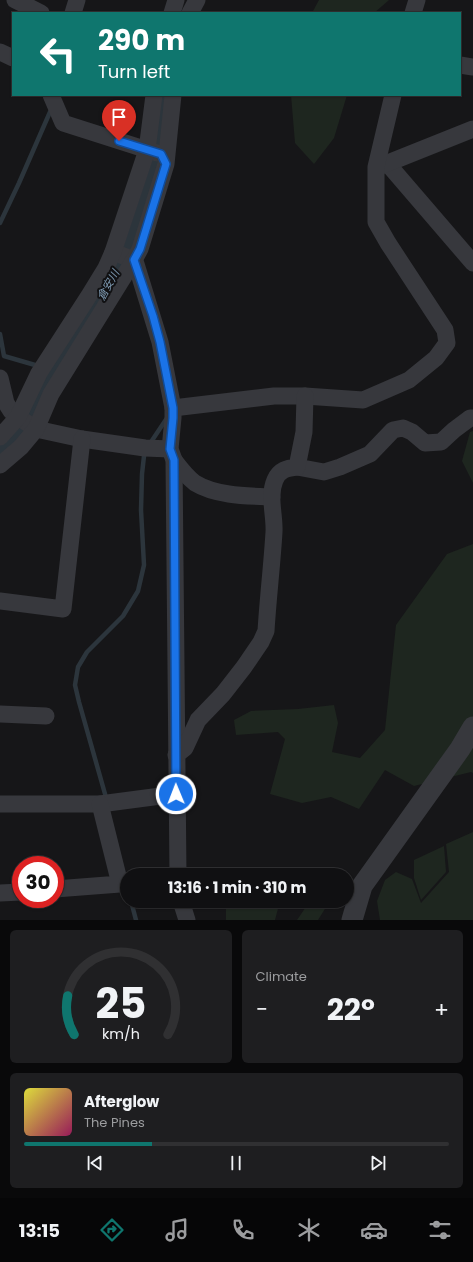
<!DOCTYPE html>
<html lang="en">
<head>
<meta charset="utf-8">
<style>
  :root { --surface:#101012; --page:#1e1e20; --text:#f1f3f6; --muted:#9c9d9f; --line:#303032; --accent:#0f766e }
  body { margin:0; font-family:Poppins,"Noto Sans JP",sans-serif; background:var(--page); color:var(--text); height:100vh; display:flex; flex-direction:column; font-size:15px; white-space:nowrap }
  * { box-sizing:border-box; margin:0 }
  p { font-size:13px; color:var(--muted) }
  .icon { flex:none; width:22px; height:22px; fill:none; stroke:currentColor; stroke-width:2; stroke-linecap:round; stroke-linejoin:round }
  .map { position:relative; height:920px; overflow:hidden }
  .sheet { display:flex; flex-direction:column; gap:10px; padding:10px; background:#09090a; flex:1 }
  .sheet>* { flex:none }
  .banner { position:absolute; left:12px; top:12px; width:449px; height:84px; border-radius:0px; box-shadow:0 1px 3px #0004,0 0 0 1px var(--line); background:#0f766e; color:#fff; overflow:hidden }
  .speed { position:absolute; left:12px; top:856px; display:flex; gap:8px; font-size:20px; font-weight:700; text-align:center }
  .speed>* { display:grid; place-content:center; width:52px; height:52px; border-radius:50%; background:var(--surface); box-shadow:0 1px 3px #0004,0 0 0 1px var(--line); line-height:1 }
  .speed .limit { border:6px solid #d22; background:#fff; color:#111 }
  .pin { position:absolute; display:grid; place-items:center; width:34px; height:34px; color:#fff; margin:-41px -17px; border-radius:50% 50% 50% 0; rotate:-45deg; box-shadow:0 0 4px #0007 }
  .pin .icon { rotate:45deg }
  .me { position:absolute; width:44px; margin:-22px; rotate:359deg; stroke-linejoin:round; filter:drop-shadow(0 0 3px #0008) }
  .turn { display:flex; align-items:center; gap:14px; height:84px; padding:0 20px; font-size:18px }
  .turn .icon { width:52px; height:52px; stroke-width:2.5 }
  .turn b { display:block; font-size:28px; line-height:34px }
  .big { font-size:30px; font-weight:700; line-height:1.1 }
  .sheet .card { flex:1; display:flex; flex-direction:column; justify-content:center; gap:6px; min-width:0; padding:0 14px; border-radius:6px; background:var(--page) }
  .sheet .dial { align-items:center; gap:0 }
  .dial svg { height:104px; overflow:visible; fill:none; stroke:var(--line); stroke-width:7; stroke-linecap:round; text-anchor:middle }
  .dial text { fill:var(--text); stroke:none }
  .song { display:flex; align-items:center; gap:12px }
  .cover { width:48px; height:48px; border-radius:6px; background:linear-gradient(135deg,hsl(60 70% 55%),hsl(330 70% 35%)) }
  .played { height:4px; border-radius:2px; background:linear-gradient(90deg,var(--accent) 30%,var(--line) 30%) }
  .keys { display:flex; justify-content:space-around; direction:ltr }
  .heat { display:flex; justify-content:space-between; align-items:center; font-size:22px; direction:ltr }
  .sheet .tiles { flex:1; display:grid; gap:10px; grid-template-columns:1fr 1fr }
  .card:last-child { grid-column:span 2 }
  .trip { position:absolute; left:120px; top:868px; width:234px; height:40px; border-radius:20px; background:var(--surface); box-shadow:0 1px 3px #0004,0 0 0 1px var(--line); font-weight:700; line-height:40px; text-align:center }
  .tab-bar { display:flex; height:64px; justify-content:space-around; align-items:center; background:#060607; color:var(--muted) }
  .tab-bar .icon { width:28px; height:28px }
  .tab-bar .on { color:var(--accent) }
  .tab-bar b { font-size:18px; color:var(--text) }
  .map>svg:first-child { display:block }
  .green { fill:#1e261f }
  .lines { fill:none; stroke-linecap:round; stroke-linejoin:round }
  .stream { stroke:#2c353c; stroke-width:4.5 }
  .river { stroke:#2c353c; stroke-width:27 }
  .minor { stroke:#37383d; stroke-width:17 }
  .tertiary { stroke:#37383d; stroke-width:21 }
  .route-casing { stroke:#114b97; stroke-width:10 }
  .route { stroke:#1a73e8; stroke-width:7 }
  .labels { text-anchor:middle; dominant-baseline:central; stroke-width:4; stroke-linejoin:round; paint-order:stroke }
  .water-label { font-size:11px; font-style:italic; fill:#7f9bb3; stroke:#111113 }
</style>
</head>
<body>
<div class="map">
<svg width="473" height="920" viewBox="0 0 473 920">
  <rect width="100%" height="100%" fill="#161618"/>
  <g class="green">
    <path d="M319 0H389L374 13H312Z"/>
    <path d="M291 95H347L334 138 314 164 295 143Z"/>
    <path d="M473 431V483L462 461 470 432Z"/>
    <path d="M473 544V773L471 772 414 786 385 770 359 809 331 797 302 803 270 794 285 739 278 732 236 735 234 720 251 711 298 709 334 705 338 723 332 752 360 758 385 730 396 625 447 554Z"/>
    <path d="M473 832V920H380L377 901 385 880 396 872 412 879 421 903 449 872 446 844Z"/>
    <path d="M444 846 446 872 421 900 414 878V860Z"/>
    <path d="M226 901H280L275 920H226Z"/>
    <path d="M310 901H328V904L318 920H297Z"/>
  </g>
  <g class="lines">
    <g class="stream">
      <path d="M0 223 19 183 50 112"/>
      <path d="M0 334 4 356 35 365"/>
      <path d="M149 445 167 418"/>
      <path d="M107 801 79 702 75 685 78 667 87 652 123 616 138 591 144 565 141 510 142 474 144 456 146 452"/>
      <path d="M131 901 136 920"/>
    </g>
    <path class="river" d="M0 454 22 429 75 337 107 290 119 264 158 147 165 95"/>
    <g class="minor">
      <path d="M15 0 41 13"/>
      <path d="M73 13 77 0"/>
      <path d="M172 13 176 0"/>
      <path d="M190 13 197 0"/>
      <path d="M413 13 417 0"/>
      <path d="M0 52 13 58"/>
      <path d="M460 65 473 67"/>
      <path d="M51 95 63 123 157 153"/>
      <path d="M387 163 473 263"/>
      <path d="M378 167 473 129"/>
      <path d="M113 252 134 260 136 264 160 342 173 408V418L170 449 174 460 178 875"/>
      <path d="M0 378 6 403 11 411 18 417 36 429 82 439 145 448 170 449"/>
      <path d="M173 408 274 396H305L363 400 409 380 436 358 447 343 445 330 388 243 376 222V167L393 95"/>
      <path d="M0 437 18 417 39 373 90 294 106 268 113 252 147 150 154 95"/>
      <path d="M174 460C180 468 187 477 195 483 216 496 248 496 272 497"/>
      <path d="M0 465 21 447 36 429 51 394 134 260 140 249 166 164 173 95"/>
      <path d="M297 467 324 472 340 467 370 454 393 430 403 428 412 432 425 443 441 442 454 430 470 418H473"/>
      <path d="M0 601 63 609 82 439"/>
      <path d="M0 714 46 716"/>
      <path d="M176 755 185 748 198 720 223 694 244 667 261 642 266 631C268 598 272 565 274 532 275 516 268 496 275 480 279 470 287 468 297 467L304 432 305 396"/>
      <path d="M0 804H100L176 794"/>
      <path d="M55 889 120 884 100 804"/>
      <path d="M0 893 21 892"/>
      <path d="M181 901 187 920"/>
    </g>
    <path class="tertiary" d="M352 920 362 886 460 749 473 727"/>
  </g>
  <g class="lines">
    <defs>
      <path id="route" d="M119 141 161 154 166 164 140 249 134 260 153 316 160 342 173 408V418L170 449 174 460 176 794"/>
    </defs>
    <use href="#route" class="route-casing"/>
    <use href="#route" class="route"/>
  </g>
  <g class="labels">
    <g class="water-label">
      <text transform="translate(108 285) rotate(-61)">倉安川</text>
    </g>
  </g>
</svg>
<div class="speed"><div class="limit">30</div></div>
<div class="pin" style="left:119px;top:141px;background:#d93025"><svg class="icon" aria-label="arrive" viewBox="0 0 24 24"><path d="M6 21V4h12l-3 4 3 4H6"/></svg></div>
<svg class="me" style="left:176px;top:794px" viewBox="-20 -20 40 40"><circle r="17" fill="#1a73e8" stroke="#fff" stroke-width="3"/><path d="M0-11L8 9 0 5-8 9z" fill="#fff"/></svg>
<div class="trip">13:16 · 1 min · 310 m</div>
<div class="banner">
<div class="turn"><svg class="icon" aria-label="left" viewBox="0 0 24 24"><path d="M17 20v-9H6M10 6l-5 5 5 5"/></svg><div><b>290 m</b>Turn left</div></div>
</div>
</div>
<section class="sheet">
<div class="tiles">
<div class="card dial"><svg viewBox="0 0 100 80">
<path d="M14 69A42 42 0 1 1 86 69"/>
<path d="M14 69A42 42 0 0 1 9 39" stroke="#0f766e"/>
<text x="50" y="56" font-size="32" font-weight="700">25</text>
<text x="50" y="72" font-size="11">km/h</text>
</svg></div>
<div class="card"><p>Climate</p>
<div class="heat"><a>−</a><b class="big">22°</b><a>+</a></div>
</div>
<div class="card">
<div class="song"><i class="cover"></i><div><b>Afterglow</b><p>The Pines</p></div></div>
<div class="played"></div>
<div class="keys"><svg class="icon" aria-label="previous" viewBox="0 0 24 24"><path d="M18 5L8 12l10 7zM5 5v14"/></svg><svg class="icon" aria-label="pause" viewBox="0 0 24 24"><path d="M8 5v14M16 5v14"/></svg><svg class="icon" aria-label="next" viewBox="0 0 24 24"><path d="M6 5l10 7-10 7zM19 5v14"/></svg></div>
</div>
</div>
</section>
<nav class="tab-bar">
<b>13:15</b>
<svg class="icon on" aria-label="directions" viewBox="0 0 24 24"><path d="M12 3l9 9-9 9-9-9zM9 14v-3h6M13 9l2 2-2 2"/></svg>
<svg class="icon" aria-label="music" viewBox="0 0 24 24"><path d="M9 18V5l10-2v13"/><circle cx="6" cy="18" r="3"/><circle cx="16" cy="16" r="3"/></svg>
<svg class="icon" aria-label="phone" viewBox="0 0 24 24"><path d="M5 4h4l2 5-3 2q2 4 5 5l2-3 5 2v4C11 20 4 13 5 4z"/></svg>
<svg class="icon" aria-label="climate" viewBox="0 0 24 24"><path d="M12 3v18M4 7l16 10M4 17L20 7"/></svg>
<svg class="icon" aria-label="car" viewBox="0 0 24 24"><path d="M5 17H2v-5l4-1 3-4h7l3 4 3 1v5h-3M9 17h6M6 11h13"/><circle cx="7" cy="17" r="2"/><circle cx="17" cy="17" r="2"/></svg>
<svg class="icon" aria-label="filters" viewBox="0 0 24 24"><path d="M4 7h16M4 17h16"/><circle cx="9" cy="7" r="2"/><circle cx="15" cy="17" r="2"/></svg>
</nav>
</body>
</html>
